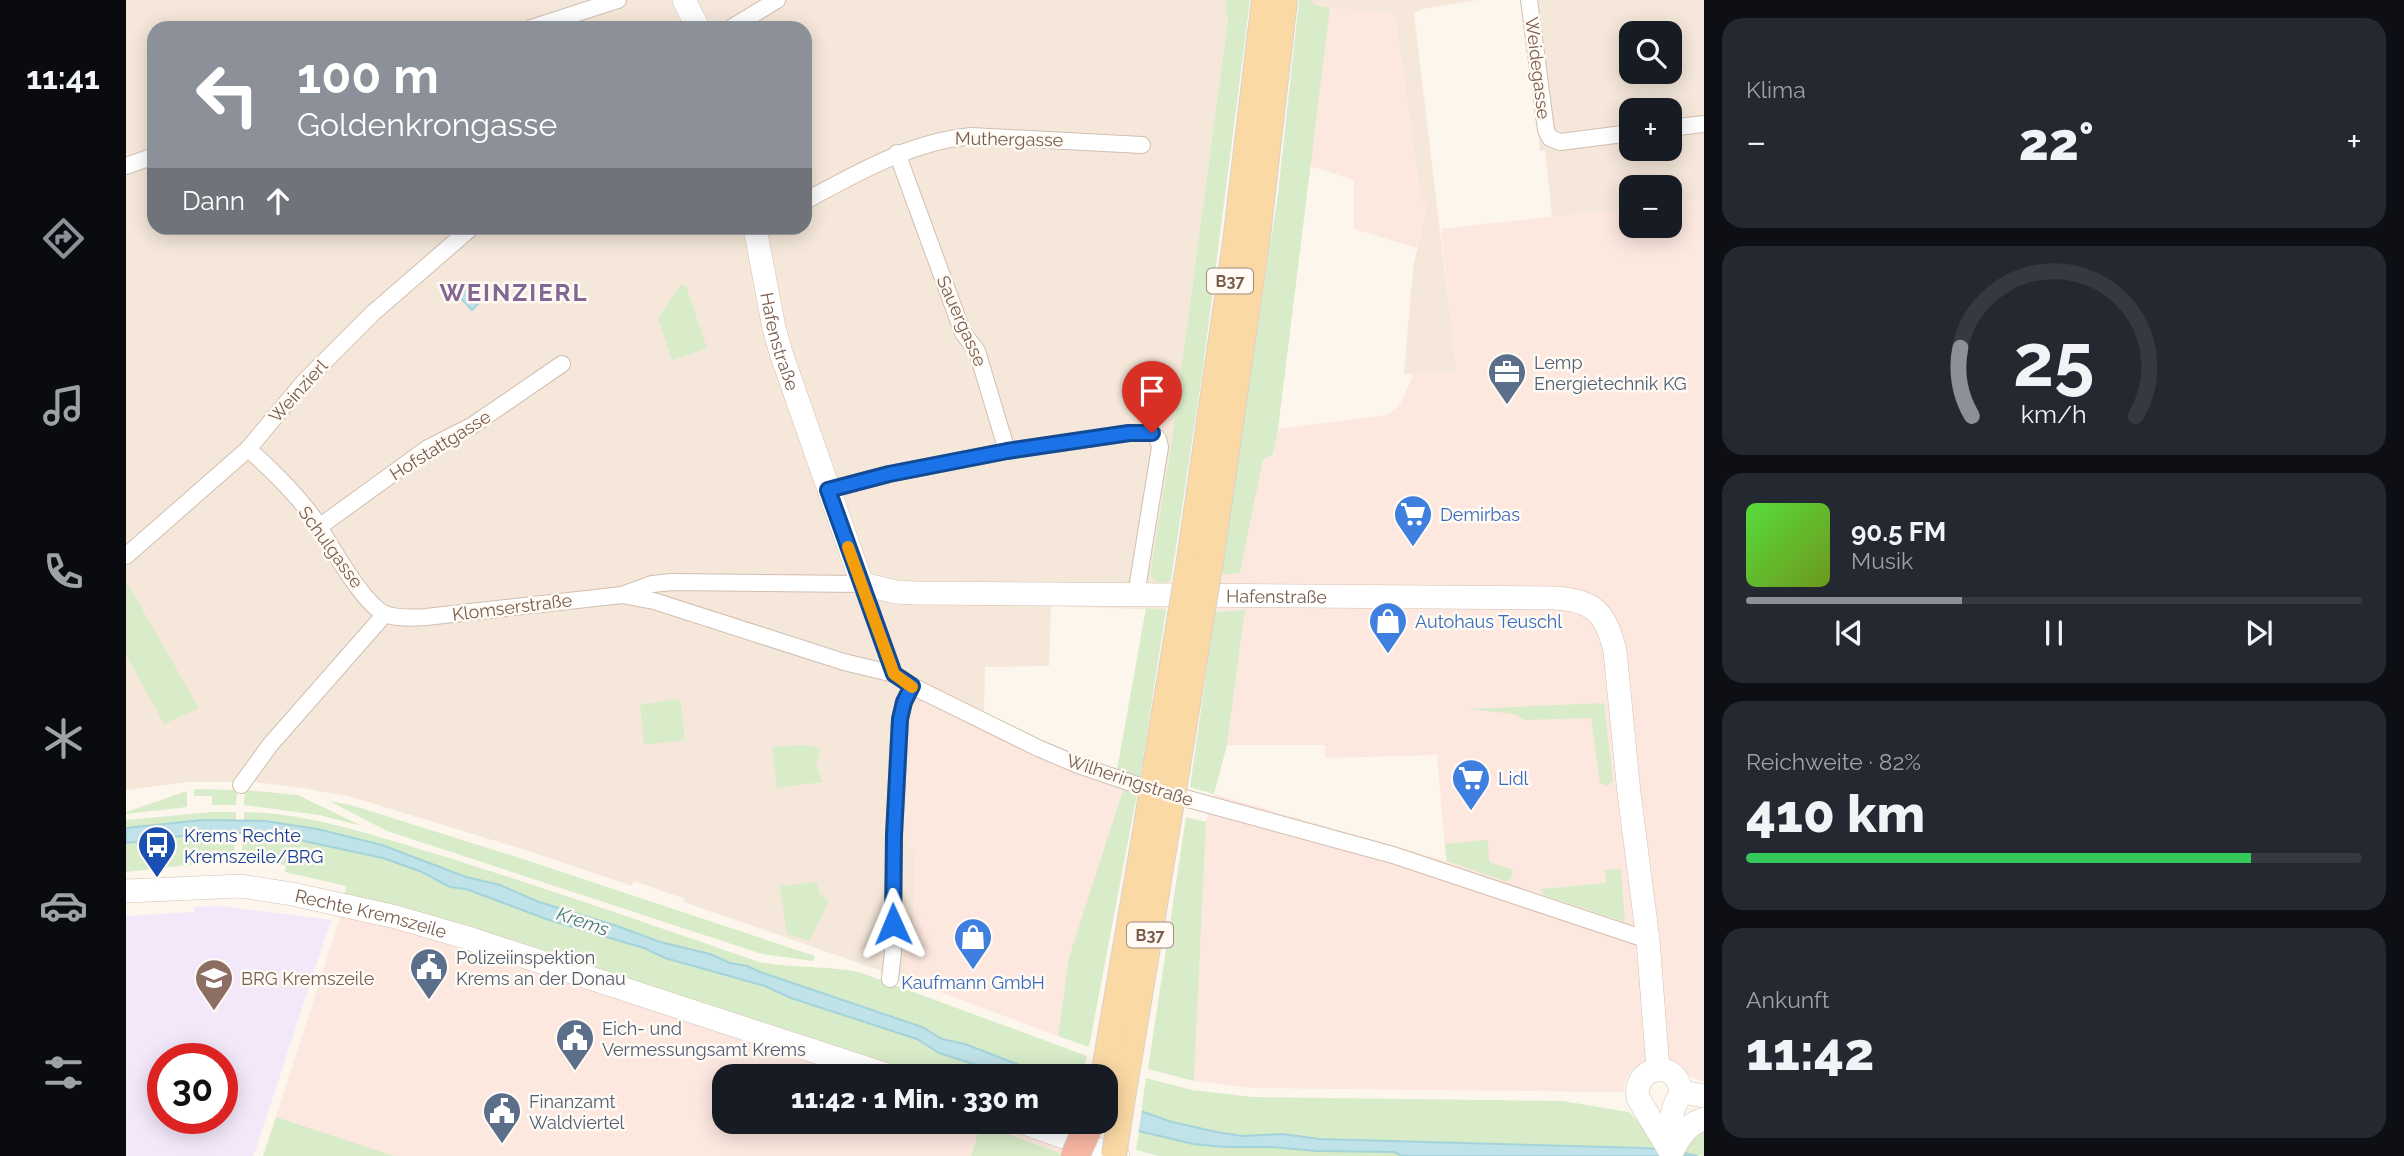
<!DOCTYPE html>
<html lang="de">
<head>
<meta charset="utf-8">
<style>
  :root { --surface:#171b24; --page:#242831; --text:#f1f3f6; --muted:#9ea1a6; --line:#363941; --accent:#8c9099 }
  body { margin:0; font-family:Raleway,sans-serif; background:var(--page); color:var(--text); height:100vh; display:flex; flex-direction:column; font-size:26px; white-space:nowrap }
  * { box-sizing:border-box; margin:0 }
  p { font-size:23px; color:var(--muted) }
  .icon { flex:none; width:38px; height:38px; fill:none; stroke:currentColor; stroke-width:2; stroke-linecap:round; stroke-linejoin:round }
  .map { position:relative; flex:1; overflow:hidden }
  .side { display:flex; flex-direction:column; gap:18px; padding:18px; background:#0d0f14; width:700px }
  .side>* { flex:none }
  .top-card { position:absolute; left:21px; top:21px; width:665px; height:214px; border-radius:21px; box-shadow:0 4px 18px #0003; background:#8c9099; color:#fff; overflow:hidden }
  .tools { position:absolute; left:1493px; top:21px; display:grid; gap:14px }
  .tools a { display:grid; place-items:center; width:63px; height:63px; border-radius:14px; background:var(--surface); box-shadow:0 4px 18px #0003; font-size:35px }
  .speed { position:absolute; left:21px; top:1043px; display:flex; gap:14px; font-size:35px; font-weight:700; text-align:center }
  .speed>* { display:grid; place-content:center; width:91px; height:91px; border-radius:50%; background:var(--surface); box-shadow:0 4px 18px #0003; line-height:1 }
  .speed .limit { border:10px solid #d22; background:#fff; color:#111 }
  .pin { position:absolute; display:grid; place-items:center; width:60px; height:60px; color:#fff; margin:-72px -30px; border-radius:50% 50% 50% 0; rotate:-45deg; box-shadow:0 0 7px #0007 }
  .pin .icon { rotate:45deg }
  .me { position:absolute; width:77px; margin:-38px; rotate:359deg; stroke-linejoin:round; filter:drop-shadow(0 0 5px #0008) }
  .turn { display:flex; align-items:center; gap:24px; height:147px; padding:0 35px; font-size:32px }
  .turn .icon { width:91px; height:91px; stroke-width:2.5 }
  .turn b { display:block; font-size:49px; line-height:60px }
  .then { display:flex; align-items:center; height:66px; padding:0 35px; background:#0003; gap:14px; font-size:26px }
  .big { font-size:52px; font-weight:800; line-height:1.1 }
  .side .card { flex:1; display:flex; flex-direction:column; justify-content:center; gap:10px; min-width:0; padding:0 24px; border-radius:21px; background:var(--page) }
  .side .dial { align-items:center; gap:0 }
  .dial svg { height:182px; overflow:visible; fill:none; stroke:var(--line); stroke-width:7; stroke-linecap:round; text-anchor:middle }
  .dial text { fill:var(--text); stroke:none }
  .song { display:flex; align-items:center; gap:21px }
  .cover { width:84px; height:84px; border-radius:10px; background:linear-gradient(135deg,hsl(110 70% 55%),hsl(80 70% 35%)) }
  .played { height:7px; border-radius:4px; background:linear-gradient(90deg,var(--accent) 35%,var(--line) 35%) }
  .keys { display:flex; justify-content:space-around; direction:ltr }
  .heat { display:flex; justify-content:space-between; align-items:center; font-size:38px; direction:ltr }
  .charge { height:10px; border-radius:5px; background:linear-gradient(90deg,#34c759 82%,var(--line) 0) }
  .trip { position:absolute; left:586px; top:1064px; width:406px; height:70px; border-radius:21px; background:var(--surface); box-shadow:0 4px 18px #0003; font-weight:800; line-height:70px; text-align:center }
  main { display:flex; flex:1; min-height:0 }
  .tabs { display:flex; flex-direction:column; width:126px; justify-content:space-around; align-items:center; background:#090b0e; color:var(--muted) }
  .tabs .icon { width:49px; height:49px }
  .tabs .active { color:var(--accent) }
  .tabs b { font-size:32px; color:var(--text) }
  .map>svg:first-child { display:block }
  .residential { fill:#f5e8da; fill-rule:evenodd }
  .commercial { fill:#fde8e0 }
  .education { fill:#f3e8fa; fill-rule:evenodd }
  .green { fill:#d8ecc9 }
  .water { fill:#bfe3e8; stroke:#a5d3da; stroke-width:2 }
  .pier { fill:#fdf6ec }
  .lines { fill:none; stroke-linecap:round; stroke-linejoin:round }
  .street-casing { stroke:#d1beb0; stroke-width:18 }
  .secondary-casing { stroke:#d6c0b0; stroke-width:24 }
  .primary-casing { stroke:#dad1cd; stroke-width:26 }
  .street { stroke:#fff; stroke-width:16 }
  .secondary { stroke:#fff; stroke-width:23 }
  .primary { stroke:#fbd9a5; stroke-width:24 }
  .primary-bridge-casing { stroke:#dad1cd; stroke-width:26; stroke-linecap:butt }
  .highway-bridge-casing { stroke:#dad1cd; stroke-width:30; stroke-linecap:butt }
  .primary-bridge { stroke:#fbd9a5; stroke-width:24 }
  .highway-bridge { stroke:#f7b7a3; stroke-width:28 }
  .route-casing { stroke:#114b97; stroke-width:18 }
  .route { stroke:#1a73e8; stroke-width:12 }
  .slow { stroke:#f59e0b; stroke-width:12 }
  .labels { text-anchor:middle; dominant-baseline:central; stroke-width:5; stroke-linejoin:round; paint-order:stroke }
  .shield { fill:#fffaf3; stroke:#a28b7f; stroke-width:2 }
  .shield-label { font-size:16px; font-weight:bold; fill:#7a5c4d }
  .street-label { font-size:18px; fill:#7a5c4d; stroke:#fffaf3 }
  .service-label { font-size:18px; fill:#4e5e75; stroke:#fffaf3; text-anchor:start }
  .shop-label { font-size:18px; fill:#366cbe; stroke:#fffaf3; text-anchor:start }
  .transit-label { font-size:18px; fill:#164399; stroke:#fffaf3; text-anchor:start }
  .education-label { font-size:18px; fill:#785e54; stroke:#fffaf3; text-anchor:start }
  .water-label { font-size:19px; font-style:italic; fill:#437c86; stroke:#fffaf3 }
  .district-label { font-size:24px; font-weight:bold; letter-spacing:2px; fill:#846695; stroke:#fffaf3 }
</style>
</head>
<body>
<main>
<nav class="tabs">
<b>11:41</b>
<svg class="icon active" aria-label="directions" viewBox="0 0 24 24"><path d="M12 3l9 9-9 9-9-9zM9 14v-3h6M13 9l2 2-2 2"/></svg>
<svg class="icon" aria-label="music" viewBox="0 0 24 24"><path d="M9 18V5l10-2v13"/><circle cx="6" cy="18" r="3"/><circle cx="16" cy="16" r="3"/></svg>
<svg class="icon" aria-label="phone" viewBox="0 0 24 24"><path d="M5 4h4l2 5-3 2q2 4 5 5l2-3 5 2v4C11 20 4 13 5 4z"/></svg>
<svg class="icon" aria-label="climate" viewBox="0 0 24 24"><path d="M12 3v18M4 7l16 10M4 17L20 7"/></svg>
<svg class="icon" aria-label="car" viewBox="0 0 24 24"><path d="M5 17H2v-5l4-1 3-4h7l3 4 3 1v5h-3M9 17h6M6 11h13"/><circle cx="7" cy="17" r="2"/><circle cx="17" cy="17" r="2"/></svg>
<svg class="icon" aria-label="filters" viewBox="0 0 24 24"><path d="M4 7h16M4 17h16"/><circle cx="9" cy="7" r="2"/><circle cx="15" cy="17" r="2"/></svg>
</nav>
<div class="map">
<svg width="1578" height="1156" viewBox="0 0 1578 1156">
  <rect width="100%" height="100%" fill="#fdf6ec"/>
  <g class="residential">
    <path d="M0 0H1101L1099 6 1102 19 1045 446 1024 575 1040 583 1045 580 1040 610 925 606 923 666 859 667 858 713 953 757 1014 777 1011 794 948 772 798 702 787 707 779 847 789 848 788 937H779V979L558 902 559 899 508 881 506 886 399 850 226 797 177 788 129 782H62L0 790ZM28 28H679V228H28Z"/>
    <path d="M1185 0H1352L1296 9 1288 14 1331 373 1278 374 1287 269 1301 203 1295 201 1269 15 1204 8 1189 5Z"/>
    <path d="M1394 0H1578V199L1544 203V187H1505V208L1426 217 1419 150 1414 151 1396 2ZM1505 33H1544V72H1505ZM1505 110H1544V149H1505Z"/>
  </g>
  <g class="commercial">
    <path d="M1204 8 1269 14 1295 201 1301 203 1291 248 1228 229V180L1184 166Z"/>
    <path d="M1578 199V1082L1566 1077 1545 1060 1529 1058 1516 1062 1505 1071 1499 1082 1498 1092 1127 1088 1068 1081 1080 822 1088 794 1320 861 1311 755 1199 758V745H1101L1119 610 1089 612 1095 575 1114 573 1137 460 1147 454 1152 429 1261 415 1273 406 1288 374 1330 373 1315 229 1505 208V226H1544V203Z"/>
    <path d="M792 702H797L948 772 997 790 943 957 932 1036 779 979V937H788L789 848 779 847V823L787 707Z"/>
    <path d="M218 898 640 1027 792 1076H598V1122H921L943 1130 936 1154 856 1124 845 1156H268L150 1117 213 921Z"/>
  </g>
  <path class="education" d="M94 906 205 920 129 1152 127 1156H0V916L68 912V907ZM37 1059H96V1118H37Z"/>
  <g class="green">
    <path d="M1101 0H1124L1076 375 1048 560 1045 580C1037 586 1030 583 1024 575L1045 446 1102 19 1099 5Z"/>
    <path d="M1173 0H1185L1189 5 1204 8 1152 429 1147 454 1137 460 1114 573 1095 575 1152 194Z"/>
    <path d="M555 284 560 286 581 348 546 360 532 318Z"/>
    <path d="M0 581 73 708 38 724 0 655Z"/>
    <path d="M1020 608 1040 610 1014 777 991 770Z"/>
    <path d="M1119 610 1101 745 1088 794 1064 787 1089 612Z"/>
    <path d="M552 699 555 703 559 740 518 745 514 705Z"/>
    <path d="M1478 703 1487 781 1481 786 1474 783 1465 718 1398 720 1389 714 1341 709Z"/>
    <path d="M681 745 695 749 690 765 697 782 651 788 646 747Z"/>
    <path d="M68 789 111 790 110 805H86V796H68Z"/>
    <path d="M119 790 172 795 236 826 193 815 118 805Z"/>
    <path d="M997 790 1011 794 963 1047 932 1036 943 957Z"/>
    <path d="M61 791V807L0 814V812Z"/>
    <path d="M203 801 225 805 397 859 689 956 687 961 636 954 261 831Z"/>
    <path d="M87 812H110V820H76L0 828V820Z"/>
    <path d="M118 812C186 813 255 838 320 857 425 890 529 926 633 962 666 968 700 966 733 972L961 1056 956 1076H921L839 1044 816 1039 796 1027 634 972 621 966 604 963 584 954 534 942 494 927 413 902 374 885 340 877 256 845 191 829 118 820Z"/>
    <path d="M1060 817 1080 822 1068 1081 1022 1069Z"/>
    <path d="M79 833H109L108 860 0 872V843Z"/>
    <path d="M117 833 159 837 257 858 296 872 332 889H340L423 920 518 948 549 961 639 986 665 998 791 1039 802 1047 885 1076H792L640 1027 218 898 220 886 159 872 160 865 116 860Z"/>
    <path d="M1362 840 1363 862 1387 870 1386 877 1381 882 1321 861 1319 844Z"/>
    <path d="M1495 869 1499 922 1417 895 1416 889 1480 883 1479 870Z"/>
    <path d="M691 882 693 894 703 901 683 941 661 934 654 886Z"/>
    <path d="M1020 1078 1066 1090 1127 1097 1437 1101 1503 1112 1517 1127 1530 1149 1193 1139 1157 1134 1116 1136 1046 1122 1015 1113Z"/>
    <path d="M150 1117 268 1156H137Z"/>
    <path d="M855 1124 936 1154V1156H845Z"/>
    <path d="M1578 1128V1156L1558 1153 1561 1142Z"/>
    <path d="M1013 1131 1066 1144 1099 1147H1145L1191 1151 1269 1152 1276 1156H1032L1010 1150Z"/>
  </g>
  <g class="water">
    <path d="M341 289 353 303 346 310 333 296Z"/>
    <path d="M76 820 139 821 191 829 256 845 340 877 374 885 413 902 494 927 534 942 584 954 604 963 621 966 634 972 796 1027 816 1039 839 1044 921 1076H885L813 1053 791 1039 665 998 639 986 539 958 518 948 423 920 340 889 324 887 296 872 257 858 159 837 117 833H79L0 843V828Z"/>
    <path d="M980 1099 1046 1122 1091 1132 1116 1136 1157 1134 1193 1139 1518 1148 1544 1150 1572 1156H1276L1268 1152 1191 1151 1145 1147H1099L1067 1144 1013 1131Z"/>
  </g>
  <path class="pier" d="M980 1096 1016 1109 1012 1135 980 1121Z"/>
  <g class="lines">
    <defs>
      <g id="street">
        <path d="M1403 0 1420 130 1424 138 1434 142 1505 133"/>
        <path d="M405 28 492 0"/>
        <path d="M605 28 651 0"/>
        <path d="M1544 128 1578 124"/>
        <path d="M771 153 837 333 851 351 881 451"/>
        <path d="M0 166 28 156"/>
        <path d="M679 201C733 172 784 142 845 136L1016 145"/>
        <path d="M122 449C143 467 170 494 186 516 202 540 234 600 257 613 269 619 286 618 300 617L496 595 526 584 546 582 736 584 768 674"/>
        <path d="M702 490 763 474 881 451 1003 433H1026L1032 439 1034 447 1010 595"/>
        <path d="M193 527 302 448 347 425 436 364"/>
        <path d="M0 556 122 449 178 382 247 313 345 228"/>
        <path d="M496 595 528 601 718 662 768 674 786 686 912 748 952 765 1011 785 1267 855 1522 940"/>
        <path d="M115 785 144 745 259 614"/>
        <path d="M764 979 767 952 768 835 774 719 778 702 786 686"/>
      </g>
      <g id="secondary">
        <path d="M558 0 572 28"/>
        <path id="s1" d="M629 228 648 328 655 353 736 584 770 592 789 593 1428 598C1468 600 1480 613 1489 651L1503 793 1522 940 1532 1069"/>
        <path id="s2" d="M0 891 115 886 166 894 270 917 342 938 764 1076"/>
        <path d="M1555 1092 1578 1096"/>
        <path d="M895 1122 992 1156"/>
        <path d="M1545 1153 1512 1098C1507 1067 1547 1059 1554 1087 1556 1096 1551 1099 1548 1107 1544 1117 1545 1144 1545 1156"/>
        <path d="M1545 1153C1554 1138 1560 1124 1578 1119"/>
      </g>
      <g id="primary">
        <path d="M1063 560 1109 242 1138 0"/>
        <path d="M1085 561 1131 244 1159 0"/>
        <path d="M1030 760 1052 628"/>
        <path d="M1052 766 1074 628"/>
        <path d="M977 1076 1021 820"/>
        <path d="M996 1104 1042 826"/>
      </g>
    </defs>
    <use href="#street" class="street-casing"/>
    <use href="#secondary" class="secondary-casing"/>
    <use href="#primary" class="primary-casing"/>
    <use href="#street" class="street"/>
    <use href="#secondary" class="secondary"/>
    <use href="#primary" class="primary"/>
    <defs>
      <g id="primary-bridge">
        <path d="M1052 628 1063 560"/>
        <path d="M1074 628 1085 561"/>
        <path d="M1021 820 1030 760"/>
        <path d="M1042 826 1052 766"/>
        <path d="M988 1156 996 1104"/>
      </g>
      <path id="highway-bridge" d="M949 1156 964 1122"/>
    </defs>
    <use href="#primary-bridge" class="primary-bridge-casing"/>
    <use href="#highway-bridge" class="highway-bridge-casing"/>
    <use href="#primary-bridge" class="primary-bridge"/>
    <use href="#highway-bridge" class="highway-bridge"/>
  </g>
  <g class="lines">
    <defs>
      <path id="route" d="M767 924 768 835 774 719 778 702 786 686 768 674 702 490 763 474 881 451 1003 433H1026"/>
    </defs>
    <use href="#route" class="route-casing"/>
    <use href="#route" class="route"/>
    <path class="slow" d="M722 547 768 674 786 687"/>
  </g>
  <defs>
    <symbol id="office-pin" viewBox="-11 -11 22 30"><path d="M0 17L-7.5 6A9.5 9.5 0 1 1 7.5 6Z" fill="#5c6f8a" stroke="#fffaf3"/><path d="M-6-3h4V-5.5h4V-3h4V5H-6ZM-1-4.5V-3h2v-1.5ZM-6 0V1H6V0Z" fill="#fff"/></symbol>
    <symbol id="supermarket-pin" viewBox="-11 -11 22 30"><path d="M0 17L-7.5 6A9.5 9.5 0 1 1 7.5 6Z" fill="#3f7fe0" stroke="#fffaf3"/><path d="M-6-5.5h2.5l.6 2H6L4.5 2H-2.5L-4.4-4H-6ZM-1.5 3.2a1.3 1.3 0 1 0 .1 0ZM3 3.2a1.3 1.3 0 1 0 .1 0Z" fill="#fff"/></symbol>
    <symbol id="shop-pin" viewBox="-11 -11 22 30"><path d="M0 17L-7.5 6A9.5 9.5 0 1 1 7.5 6Z" fill="#3f7fe0" stroke="#fffaf3"/><path d="M-5-2.5h2.3a2.7 3.5 0 0 1 5.4 0H5L5.5 6h-11ZM-1.5-2.5h3a1.5 2.3 0 0 0-3 0Z" fill="#fff"/></symbol>
    <symbol id="bus-pin" viewBox="-11 -11 22 30"><path d="M0 17L-7.5 6A9.5 9.5 0 1 1 7.5 6Z" fill="#1a4fb4" stroke="#fffaf3"/><path d="M-5-6H5V4H4V6H2V4H-2V6H-4V4H-5ZM-3.5-4V0h7V-4ZM-3.5 1.2v1.5H-2V1.2ZM2 1.2v1.5H3.5V1.2Z" fill="#fff"/></symbol>
    <symbol id="civic-pin" viewBox="-11 -11 22 30"><path d="M0 17L-7.5 6A9.5 9.5 0 1 1 7.5 6Z" fill="#5c6f8a" stroke="#fffaf3"/><path d="M-.6-6.5H3V-4.5H.6V-3L4-1V1h2V6H-6V1h2V-1L-.6-3ZM-1.2 2.5V6h2.4V2.5Z" fill="#fff"/></symbol>
    <symbol id="school-pin" viewBox="-11 -11 22 30"><path d="M0 17L-7.5 6A9.5 9.5 0 1 1 7.5 6Z" fill="#8d6e63" stroke="#fffaf3"/><path d="M0-5L7-2L0 1L-7-2ZM-4 1L0 2.5L4 1V4Q0 6-4 4Z" fill="#fff"/></symbol>
  </defs>
  <g fill-rule="evenodd">
    <use href="#office-pin" x="1359" y="350" width="44" height="60"/>
    <use href="#supermarket-pin" x="1265" y="492" width="44" height="60"/>
    <use href="#shop-pin" x="1240" y="599" width="44" height="60"/>
    <use href="#supermarket-pin" x="1323" y="756" width="44" height="60"/>
    <use href="#bus-pin" x="9" y="823" width="44" height="60"/>
    <use href="#shop-pin" x="825" y="915" width="44" height="60"/>
    <use href="#civic-pin" x="281" y="945" width="44" height="60"/>
    <use href="#school-pin" x="66" y="956" width="44" height="60"/>
    <use href="#civic-pin" x="427" y="1016" width="44" height="60"/>
    <use href="#civic-pin" x="354" y="1089" width="44" height="60"/>
  </g>
  <g class="labels">
    <g class="shield">
      <rect x="1081" y="268.5" width="46" height="25" rx="5"/>
      <rect x="1001" y="922.5" width="46" height="25" rx="5"/>
    </g>
    <g class="shield-label">
      <text x="1104" y="281">B37</text>
      <text x="1024" y="935">B37</text>
    </g>
    <g class="street-label">
      <text transform="translate(1412 68) rotate(83)">Weidegasse</text>
      <text transform="translate(883 139) rotate(1)">Muthergasse</text>
      <text transform="translate(836 321) rotate(66)">Sauergasse</text>
      <text stroke="none"><textPath href="#s1" startOffset="116">Hafenstraße</textPath></text>
      <text transform="translate(172 391) rotate(-48)">Weinzierl</text>
      <text transform="translate(314 445) rotate(-32)">Hofstattgasse</text>
      <text transform="translate(205 547) rotate(54)">Schulgasse</text>
      <text stroke="none"><textPath href="#s1" startOffset="788">Hafenstraße</textPath></text>
      <text transform="translate(386 607) rotate(-7)">Klomserstraße</text>
      <text transform="translate(1004 780) rotate(18)">Wilheringstraße</text>
      <text stroke="none"><textPath href="#s2" startOffset="248">Rechte Kremszeile</textPath></text>
    </g>
    <g class="service-label">
      <text x="1408" y="362">Lemp<tspan x="1408" dy="21">Energietechnik KG</tspan></text>
      <text x="330" y="957">Polizeiinspektion<tspan x="330" dy="21">Krems an der Donau</tspan></text>
      <text x="476" y="1028">Eich- und<tspan x="476" dy="21">Vermessungsamt Krems</tspan></text>
      <text x="403" y="1101">Finanzamt<tspan x="403" dy="21">Waldviertel</tspan></text>
    </g>
    <g class="shop-label">
      <text x="1314" y="514">Demirbas</text>
      <text x="1289" y="621">Autohaus Teuschl</text>
      <text x="1372" y="778">Lidl</text>
      <text x="847" y="982" text-anchor="middle">Kaufmann GmbH</text>
    </g>
    <g class="transit-label">
      <text x="58" y="835">Krems Rechte<tspan x="58" dy="21">Kremszeile/BRG</tspan></text>
    </g>
    <g class="education-label">
      <text x="115" y="978">BRG Kremszeile</text>
    </g>
    <g class="water-label">
      <text transform="translate(457 921) rotate(19)">Krems</text>
    </g>
    <g class="district-label">
      <text x="388" y="292">WEINZIERL</text>
    </g>
  </g>
</svg>
<div class="tools">
<a><svg class="icon" aria-label="search" viewBox="0 0 24 24"><circle cx="10" cy="10" r="6"/><path d="M15 15l6 6"/></svg></a>
<a>+</a>
<a>−</a>
</div>
<div class="speed"><div class="limit">30</div></div>
<div class="pin" style="left:1026px;top:433px;background:#d93025"><svg class="icon" aria-label="arrive" viewBox="0 0 24 24"><path d="M6 21V4h12l-3 4 3 4H6"/></svg></div>
<svg class="me" style="left:767px;top:924px" viewBox="-20 -20 40 40"><path d="M0-17L14 15 0 8-14 15z" fill="#1a73e8" stroke="#fff" stroke-width="4"/></svg>
<div class="trip">11:42 · 1 Min. · 330 m</div>
<div class="top-card">
<div class="turn"><svg class="icon" aria-label="left" viewBox="0 0 24 24"><path d="M17 20v-9H6M10 6l-5 5 5 5"/></svg><div><b>100 m</b>Goldenkrongasse</div></div>
<div class="then">Dann<svg class="icon" aria-label="ahead" viewBox="0 0 24 24"><path d="M12 20V5M6 11l6-6 6 6"/></svg></div>
</div>
</div>
<section class="side">
<div class="card"><p>Klima</p>
<div class="heat"><a>−</a><b class="big">22°</b><a>+</a></div>
</div>
<div class="card dial"><svg viewBox="0 0 100 80">
<path d="M14 69A42 42 0 1 1 86 69"/>
<path d="M14 69A42 42 0 0 1 9 39" stroke="#8c9099"/>
<text x="50" y="56" font-size="32" font-weight="700">25</text>
<text x="50" y="72" font-size="11">km/h</text>
</svg></div>
<div class="card">
<div class="song"><i class="cover"></i><div><b>90.5 FM</b><p>Musik</p></div></div>
<div class="played"></div>
<div class="keys"><svg class="icon" aria-label="previous" viewBox="0 0 24 24"><path d="M18 5L8 12l10 7zM5 5v14"/></svg><svg class="icon" aria-label="pause" viewBox="0 0 24 24"><path d="M8 5v14M16 5v14"/></svg><svg class="icon" aria-label="next" viewBox="0 0 24 24"><path d="M6 5l10 7-10 7zM19 5v14"/></svg></div>
</div>
<div class="card"><p>Reichweite · 82%</p><b class="big">410 km</b><div class="charge"></div></div>
<div class="card"><p>Ankunft</p><b class="big">11:42</b></div>
</section>
</main>
</body>
</html>
